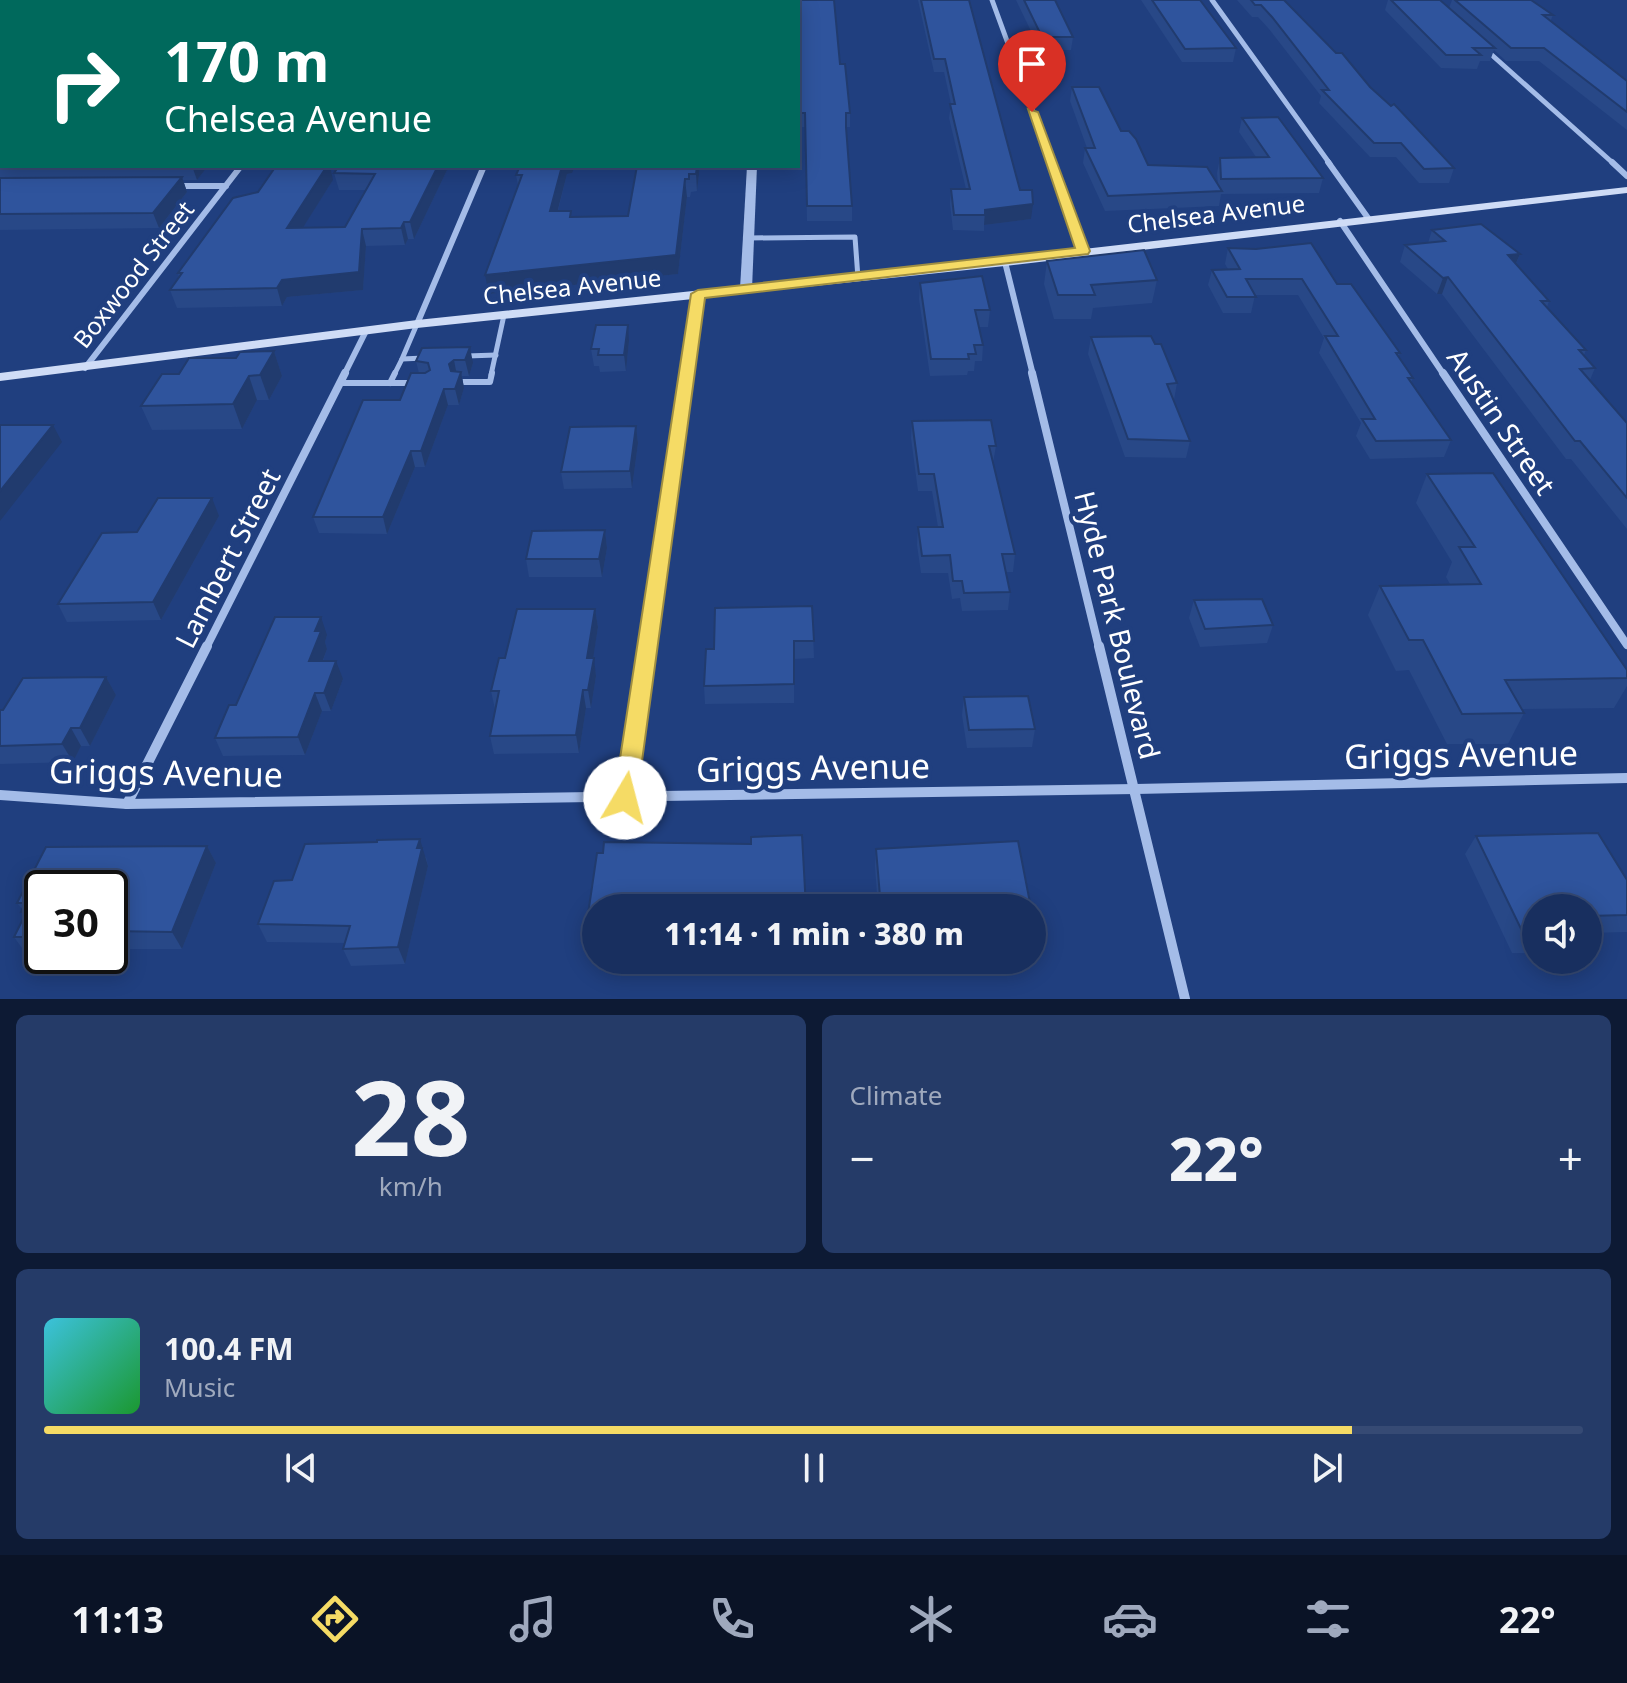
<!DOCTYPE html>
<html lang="en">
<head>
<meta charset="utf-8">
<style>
  :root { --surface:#182f5f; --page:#253b68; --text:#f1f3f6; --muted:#9fa9bd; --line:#364a74; --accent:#f5db65 }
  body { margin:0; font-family:"Noto Sans",sans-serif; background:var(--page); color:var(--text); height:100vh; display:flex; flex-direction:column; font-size:30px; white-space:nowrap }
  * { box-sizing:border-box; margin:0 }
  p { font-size:26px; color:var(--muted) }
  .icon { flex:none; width:44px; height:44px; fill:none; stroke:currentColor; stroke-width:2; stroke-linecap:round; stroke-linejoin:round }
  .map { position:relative; height:999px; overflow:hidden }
  .sheet { display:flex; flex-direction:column; gap:16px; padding:16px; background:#0d1a34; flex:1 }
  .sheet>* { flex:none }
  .hud { position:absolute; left:0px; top:0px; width:800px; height:168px; box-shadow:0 4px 20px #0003,0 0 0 2px var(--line); background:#00695c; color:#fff; overflow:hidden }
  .fabs { position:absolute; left:1522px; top:894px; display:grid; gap:16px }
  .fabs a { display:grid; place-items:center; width:80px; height:80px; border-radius:50%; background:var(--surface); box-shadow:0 4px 20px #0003,0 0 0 2px var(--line); font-size:40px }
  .speed { position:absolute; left:24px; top:870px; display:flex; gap:16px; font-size:40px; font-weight:700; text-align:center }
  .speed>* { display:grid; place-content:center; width:104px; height:104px; border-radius:50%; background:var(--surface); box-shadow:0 4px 20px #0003,0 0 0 2px var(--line); line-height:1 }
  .speed .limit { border:4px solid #111; border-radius:12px; background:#fff; color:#111 }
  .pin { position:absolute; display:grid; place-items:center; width:68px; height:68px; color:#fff; margin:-82px -34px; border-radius:50% 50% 50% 0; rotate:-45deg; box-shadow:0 0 8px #0007 }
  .pin .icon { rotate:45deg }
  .me { position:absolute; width:88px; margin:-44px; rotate:8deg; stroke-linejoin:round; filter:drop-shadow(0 0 6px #0008) }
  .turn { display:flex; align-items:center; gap:28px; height:168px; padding:0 32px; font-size:36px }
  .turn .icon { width:104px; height:104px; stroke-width:2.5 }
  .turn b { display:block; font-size:56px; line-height:68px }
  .big { font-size:60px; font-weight:800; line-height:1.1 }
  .sheet .tile { flex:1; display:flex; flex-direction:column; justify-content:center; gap:12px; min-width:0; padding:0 28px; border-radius:12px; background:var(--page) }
  .sheet .dial { align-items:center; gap:0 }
  .dial b { font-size:104px; line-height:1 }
  .song { display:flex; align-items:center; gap:24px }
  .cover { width:96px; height:96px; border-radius:12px; background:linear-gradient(135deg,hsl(190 70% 55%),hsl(130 70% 35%)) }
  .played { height:8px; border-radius:4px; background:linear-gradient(90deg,var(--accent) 85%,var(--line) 85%) }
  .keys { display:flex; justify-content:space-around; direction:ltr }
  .heat { display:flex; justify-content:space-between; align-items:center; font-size:44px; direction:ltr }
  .sheet .tiles { flex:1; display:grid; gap:16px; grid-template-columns:1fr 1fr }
  .tile:last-child { grid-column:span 2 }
  .trip { position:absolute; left:582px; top:894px; width:464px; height:80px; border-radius:40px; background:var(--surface); box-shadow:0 4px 20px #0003,0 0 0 2px var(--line); font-weight:800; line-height:80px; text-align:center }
  .tab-bar { display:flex; height:128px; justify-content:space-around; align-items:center; background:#0a1326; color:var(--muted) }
  .tab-bar .icon { width:56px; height:56px }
  .tab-bar .on { color:var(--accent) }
  .tab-bar b { font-size:36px; color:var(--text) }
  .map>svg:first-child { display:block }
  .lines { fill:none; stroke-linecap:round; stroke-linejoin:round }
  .service-far1 { stroke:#a4bce8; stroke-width:5 }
  .service { stroke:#a4bce8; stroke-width:6 }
  .minor-far3 { stroke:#a4bce8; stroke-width:5 }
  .minor-far2 { stroke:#a4bce8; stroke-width:6 }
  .minor-far1 { stroke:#a4bce8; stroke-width:8 }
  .minor { stroke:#a4bce8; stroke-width:10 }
  .tertiary { fill:#a4bce8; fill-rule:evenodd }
  .secondary { fill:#cfdcf6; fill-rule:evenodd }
  .wall { fill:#284887 }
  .shaded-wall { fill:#213b6e }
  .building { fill:#2f549d; stroke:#213b6e; stroke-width:2 }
  .route { fill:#f5db65; stroke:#9f8e42; stroke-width:2 }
  .labels { text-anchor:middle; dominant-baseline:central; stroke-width:8; stroke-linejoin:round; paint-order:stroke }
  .far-street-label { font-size:24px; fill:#fff; stroke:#203f7f }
  .street-label { font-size:28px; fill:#fff; stroke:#203f7f }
  .near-street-label { font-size:34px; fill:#fff; stroke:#203f7f }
</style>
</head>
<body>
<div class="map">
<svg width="1627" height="999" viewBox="0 0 1627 999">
  <rect width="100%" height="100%" fill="#203f7f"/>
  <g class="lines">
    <g class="service-far1">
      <path d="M749 238 855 237 858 278"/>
      <path d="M467 356 496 355"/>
      <path d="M402 359 417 324"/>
      <path d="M394 375 402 359 424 358"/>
      <path d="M491 375 504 315"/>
    </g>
    <g class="service">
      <path d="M458 382H490L492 373"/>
      <path d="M340 383H413"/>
      <path d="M390 383 395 373"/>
    </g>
    <g class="minor-far3">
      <path d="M992 0 1052 164"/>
      <path d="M1212 0 1330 164"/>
      <path d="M1484 48 1614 164"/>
    </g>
    <g class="minor-far2">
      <path d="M1051 162 1083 251"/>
      <path d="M1328 162 1368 218"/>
      <path d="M1612 162 1627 176"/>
      <path d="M175 186H226"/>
      <path d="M1340 221 1444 375"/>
      <path d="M1005 262 1033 375"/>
      <path d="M417 324 484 166"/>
      <path d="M85 368 241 166"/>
      <path d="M344 375 366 331"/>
      <path d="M686 375 698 294"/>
    </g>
    <g class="minor-far1">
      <path d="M1032 373 1099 648"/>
      <path d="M1443 373 1627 645"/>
      <path d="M206 648 345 373"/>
      <path d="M647 648 687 373"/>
    </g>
    <g class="minor">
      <path d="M1099 646 1185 999"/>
      <path d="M0 795 127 804 1136 789 1627 778"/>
      <path d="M625 798 647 646"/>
      <path d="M127 804 207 646"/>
    </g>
    <g class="tertiary">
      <rect x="757" y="0" width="8" height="2"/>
      <path d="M747 166H757L752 289 746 292 740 289Z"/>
    </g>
    <path class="secondary" d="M1627 187V193L1005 266 417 328 0 381V373L417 320 1005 258Z"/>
  </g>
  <g class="wall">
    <path d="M0 0H343L341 2 2 166H208L197 180H183L187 192 159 228 0 230Z"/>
    <path d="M798 0 840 64 850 113V127H846L852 206V221H807L805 127H801Z"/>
    <path d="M918 0H969L1020 190 1031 219 984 225V231L953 230 950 204 951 189H966L949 118 951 104 944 72H934Z"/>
    <path d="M1016 0H1055L1073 37 1071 50H1040Z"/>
    <path d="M1141 0H1200L1236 48 1233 62H1182Z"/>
    <path d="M1237 0H1284L1370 87 1454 168 1449 183H1419L1396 157H1370L1319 103 1321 96 1269 29 1258 17H1252Z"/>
    <path d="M1388 0H1440L1449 8 1452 0H1531L1553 15 1550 22 1627 81V130L1539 61H1506L1494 50 1490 61H1480L1477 69 1441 68 1385 10Z"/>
    <path d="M1072 87 1121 131 1148 165 1218 184 1217 173 1220 158 1256 157 1239 132 1242 118 1323 178 1319 193 1221 194 1219 206 1105 211 1083 163 1085 148H1087L1070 101Z"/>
    <path d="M339 166H449L414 239H408L405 245 366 246 363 290 287 297 282 306 177 308 170 290 179 277 178 273 333 180 303 227H345L366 190H339L334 173Z"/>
    <path d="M637 166H700L697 191 691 192 690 197H687L678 274 489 294 518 185 516 175 572 173 567 174 558 211 572 217 628 216Z"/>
    <path d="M1432 230 1520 254 1516 264 1549 301 1547 307 1586 350 1584 355 1595 368 1590 380 1627 423V529L1571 459H1566L1442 294H1437L1400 262 1405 245 1428 243Z"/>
    <path d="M1228 248 1337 284 1400 353 1398 357 1413 378 1411 382 1451 440 1444 457 1370 459 1356 436 1361 423 1319 353 1324 338 1298 295H1255L1251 313H1223L1208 285 1212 270 1228 269 1225 264Z"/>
    <path d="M1047 261 1157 280 1152 303 1093 308 1091 319H1054L1044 284Z"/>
    <path d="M920 283 990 310 988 327H979L983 345 982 361H975L974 371H968L967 375 930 376 919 299Z"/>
    <path d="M1091 337 1155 344 1177 383 1174 400 1190 441 1186 458 1125 457 1088 354Z"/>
    <path d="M629 341 626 371 600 372 599 366H594L591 349Z"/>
    <path d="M422 348 473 363 469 376H462L464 388 459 405H448L425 467H415L387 534 319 533 313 517 419 373 416 361Z"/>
    <path d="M274 351 282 376 269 400H257L242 429 152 430 141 406 179 374 236 358Z"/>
    <path d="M912 421 996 446 993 463 1015 554 1013 572H1006L1010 592 1008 610 962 611 960 598 952 599 948 573H921L917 545 918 527H938L932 491H918L911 438Z"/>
    <path d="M636 426 638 443 632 488 564 489 561 472Z"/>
    <path d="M1427 474 1627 670V686L1614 708 1522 709 1524 713 1508 744H1447L1409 670 1396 671 1368 615 1380 586 1450 584 1446 577 1452 562 1416 503Z"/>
    <path d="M219 516 161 620 67 622 58 604 137 532Z"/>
    <path d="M605 530 607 548 602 577H529L526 559Z"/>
    <path d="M1194 600 1273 625 1267 643 1200 647 1189 618Z"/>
    <path d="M812 606 814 658 794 659V703L705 704 704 686 714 649Z"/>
    <path d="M595 609 598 627 593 658 596 676 591 708H586L579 753 494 754 490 736 495 709 491 691 505 658Z"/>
    <path d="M327 635 325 642 327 649 323 661 343 679 331 711H322L305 755 223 756 215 738 236 705Z"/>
    <path d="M106 677 116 695 90 746H81L73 762 0 764V710Z"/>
    <path d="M964 697 1035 729 1032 747 967 748 962 715Z"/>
    <path d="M802 835 596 908V939H591L587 921 603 853 751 844Z"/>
    <path d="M1476 836 1627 880V932L1588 933V908H1536V953H1512L1465 854Z"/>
    <path d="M207 846 216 863 182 949H110V888H42V954L27 955 14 937 24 917 21 912 22 909 17 903 46 847Z"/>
    <path d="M876 849 1031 908H878L875 866Z"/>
    <path d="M426 857 428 866 405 964 351 966 343 949 345 943 267 942 258 924 292 880Z"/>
  </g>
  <g class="shaded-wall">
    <path d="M330 0H343L341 2H328Z"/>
    <path d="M192 166H208L197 180Z"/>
    <path d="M327 166H330L333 180 292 245 287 228Z"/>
    <path d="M438 166H449L414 239 410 222Z"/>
    <path d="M562 166H575L572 173 567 174 553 229 550 211Z"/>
    <path d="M697 166H700L697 191 696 174Z"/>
    <path d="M182 177 187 192 159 228 153 213Z"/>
    <path d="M685 179 687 197 678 274 489 294 485 275 676 255Z"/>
    <path d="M1033 204 1031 219 984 225 985 210Z"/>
    <path d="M404 222 408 239 405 245 401 228Z"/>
    <path d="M362 229 366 246 363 290 287 297 282 306 277 288 282 280Z"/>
    <path d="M1520 254 1513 270 1508 255Z"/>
    <path d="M1448 277 1442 294H1437L1443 278Z"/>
    <path d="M628 325 629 341 626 371 624 355Z"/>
    <path d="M470 347 473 363 469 376 465 360Z"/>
    <path d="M274 351 282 376 269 400 260 375Z"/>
    <path d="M454 360 457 376 452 380 449 364Z"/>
    <path d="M461 372 464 388 459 405 455 389Z"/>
    <path d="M249 376 257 400 242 429 233 404Z"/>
    <path d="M444 389 448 405 425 467 421 451Z"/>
    <path d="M53 425 62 442 0 521V491Z"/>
    <path d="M636 426 638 443 632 488 630 471Z"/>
    <path d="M411 451 415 467 387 534 383 517Z"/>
    <path d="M212 498 219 516 161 620 153 602Z"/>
    <path d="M605 530 607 548 602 577 599 559Z"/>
    <path d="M595 609 598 627 591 672 594 658 596 676 591 708 588 690 587 658Z"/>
    <path d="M321 617 327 635 325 642 327 649 316 679 309 661 315 631Z"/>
    <path d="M336 661 343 679 331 711 324 693Z"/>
    <path d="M106 677 116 695 90 746 80 728Z"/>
    <path d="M583 690 586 708 579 753 576 735Z"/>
    <path d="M315 693 322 711 305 755 298 737Z"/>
    <path d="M71 728 81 746 73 762 62 744Z"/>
    <path d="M420 839 428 866 405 964 398 947Z"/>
    <path d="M207 846 216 863 182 949 172 932Z"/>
  </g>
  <g class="building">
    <path d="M0 0H330L328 2H2V166H153L0 168Z"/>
    <path d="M383 0H520L519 2H381Z"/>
    <path d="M584 0H614L613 2H583Z"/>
    <rect x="696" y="0" width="23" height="2"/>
    <path d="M799 0H834L840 64H845L850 113H846V127L852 206H807L805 113H801Z"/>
    <path d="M921 0H969L1020 190H1032L1033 204 985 210V215H954L951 189H970L950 104H955L945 59H934Z"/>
    <path d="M1024 0H1055L1073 37H1042Z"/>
    <path d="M1152 0H1200L1236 48 1185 49Z"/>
    <path d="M1251 0H1284L1336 53H1342L1370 87 1391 106 1394 104 1454 168 1424 169 1401 143H1374L1322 90H1329L1272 17 1261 5H1255Z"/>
    <path d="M1391 0H1440L1495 48H1473L1481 55H1446Z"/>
    <path d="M1455 0H1531L1553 15H1543L1627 81V112L1544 48H1511Z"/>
    <path d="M1072 87H1099L1121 131H1129L1136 139 1148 165 1207 167 1222 191 1108 196 1085 148H1095Z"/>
    <path d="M1278 117 1323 178 1221 179 1220 158 1269 157 1242 118Z"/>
    <path d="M276 166H327L287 228 345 227 375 174 334 173 339 166H438L410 222H404L401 228 362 229 359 272 282 280 277 288 170 290 182 273H178L233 198 258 192Z"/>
    <path d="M520 166H562L550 211H571L570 217 628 216 637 166H697L696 174H689V179H685L676 255 485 275 522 175H516Z"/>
    <path d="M182 177 153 213 0 214V178Z"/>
    <path d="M1481 224 1520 254 1508 255 1549 301H1541L1586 350H1579L1595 368 1580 369 1627 423V498L1580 441H1575L1448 277 1443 278 1405 245 1445 241 1432 230Z"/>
    <path d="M1311 243 1337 284H1351L1400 353H1396L1413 378H1408L1451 440 1376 441 1362 419H1375L1325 336H1338L1302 279H1246L1256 297H1227L1212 270 1240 269 1228 248 1256 249Z"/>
    <path d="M1144 250 1157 280 1091 285 1095 295H1058L1047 261Z"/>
    <path d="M982 276 990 310H975L983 345H974L976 354H968L969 359H931L920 283Z"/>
    <path d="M596 325H628L624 355H598L599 349H591Z"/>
    <path d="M1151 336 1155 344H1161L1177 383 1167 384 1190 441 1128 439 1091 337Z"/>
    <path d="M470 347 465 360H454L449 364 451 371 461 372 455 389H444L421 451H411L383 517H313L363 400H400L411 373H425L430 370 428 363 416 361 422 348Z"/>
    <path d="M274 351 260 375 249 376 233 404 141 406 162 374H179L189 358H236L240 352Z"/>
    <path d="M991 420 996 446H989L1015 554H1002L1010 592 964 593 962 581H953L950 555 922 556 918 527H943L934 474H919L912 421Z"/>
    <path d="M0 425H53L0 491Z"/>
    <path d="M636 426 630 471 561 472 570 427Z"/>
    <path d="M1493 473 1627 670V678L1505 680 1524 713 1462 714 1423 640H1409L1380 586 1481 584 1459 547H1475L1427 474Z"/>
    <path d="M158 498H212L153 602 58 604 102 533 137 532Z"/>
    <path d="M605 530 599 559H526L532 531Z"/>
    <path d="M1262 599 1273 625 1205 629 1194 600Z"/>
    <path d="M812 606 814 641H794V684L704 686 706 649H714L715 608Z"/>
    <path d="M517 609H595L587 658H594L588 690H583L576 735 490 736 499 691H491L499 658H505Z"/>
    <path d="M275 617H321L315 631H321L309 661H336L324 693H315L298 737 215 738 229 705H236Z"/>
    <path d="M106 677 80 728H71L62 744 0 746V710H3L23 678Z"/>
    <path d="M1028 696 1035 729 969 730 964 697Z"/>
    <path d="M1598 833 1627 880V915L1588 916V908H1536V935H1524L1476 836Z"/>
    <path d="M802 835 806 908H596V921H587L597 853H603L604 842 751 844V837Z"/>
    <path d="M420 839 417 848H422L398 947 343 949 350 926 258 924 274 881 292 880 305 844 377 842V840Z"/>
    <path d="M1018 841 1031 908H881L876 849Z"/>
    <path d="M207 846 172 932 110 931V888H42V937H14L27 911 21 912 25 903H17L46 847Z"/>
  </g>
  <path class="route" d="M1028 109 1038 112 1090 251 1088 254 705 298 637 798 634 805 625 807 617 805 614 798 691 294 698 290 1075 248Z"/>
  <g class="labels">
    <g class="far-street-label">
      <text transform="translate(1216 213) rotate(-7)">Chelsea Avenue</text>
      <text transform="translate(133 274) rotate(-52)">Boxwood Street</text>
      <text transform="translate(572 286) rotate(-6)">Chelsea Avenue</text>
    </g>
    <g class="street-label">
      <text transform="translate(1502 421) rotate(56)">Austin Street</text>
      <text transform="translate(227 558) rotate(-63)">Lambert Street</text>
      <text transform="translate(1118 625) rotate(76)">Hyde Park Boulevard</text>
    </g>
    <g class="near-street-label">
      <text transform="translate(1461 754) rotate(-1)">Griggs Avenue</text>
      <text transform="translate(813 767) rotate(-1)">Griggs Avenue</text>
      <text transform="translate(166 772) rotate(1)">Griggs Avenue</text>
    </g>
  </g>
</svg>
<div class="fabs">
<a><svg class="icon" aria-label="sound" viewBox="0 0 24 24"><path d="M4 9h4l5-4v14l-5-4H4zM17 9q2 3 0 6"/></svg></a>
</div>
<div class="speed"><div class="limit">30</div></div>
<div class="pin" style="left:1032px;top:112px;background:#d93025"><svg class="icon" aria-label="arrive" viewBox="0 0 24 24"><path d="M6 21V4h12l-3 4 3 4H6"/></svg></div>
<svg class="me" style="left:625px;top:798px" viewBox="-20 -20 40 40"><circle r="19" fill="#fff"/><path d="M0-13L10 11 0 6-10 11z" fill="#f5db65"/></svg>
<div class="trip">11:14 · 1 min · 380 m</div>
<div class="hud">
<div class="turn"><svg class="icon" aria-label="right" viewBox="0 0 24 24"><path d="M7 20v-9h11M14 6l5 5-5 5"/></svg><div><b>170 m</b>Chelsea Avenue</div></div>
</div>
</div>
<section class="sheet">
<div class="tiles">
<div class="tile dial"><b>28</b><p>km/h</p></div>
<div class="tile"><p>Climate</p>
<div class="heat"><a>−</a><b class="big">22°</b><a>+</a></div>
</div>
<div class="tile">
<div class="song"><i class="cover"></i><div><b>100.4 FM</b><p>Music</p></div></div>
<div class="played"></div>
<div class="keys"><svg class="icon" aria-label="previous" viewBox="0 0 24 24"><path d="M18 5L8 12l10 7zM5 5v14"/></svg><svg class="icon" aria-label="pause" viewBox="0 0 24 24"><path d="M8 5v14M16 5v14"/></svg><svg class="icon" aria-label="next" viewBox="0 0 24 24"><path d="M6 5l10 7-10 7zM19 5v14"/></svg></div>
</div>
</div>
</section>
<nav class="tab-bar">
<b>11:13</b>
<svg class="icon on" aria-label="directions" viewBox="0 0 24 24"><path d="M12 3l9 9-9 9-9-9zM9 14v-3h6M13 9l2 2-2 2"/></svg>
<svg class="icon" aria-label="music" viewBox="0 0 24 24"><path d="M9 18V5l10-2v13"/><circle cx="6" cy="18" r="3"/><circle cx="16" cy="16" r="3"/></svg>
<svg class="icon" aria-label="phone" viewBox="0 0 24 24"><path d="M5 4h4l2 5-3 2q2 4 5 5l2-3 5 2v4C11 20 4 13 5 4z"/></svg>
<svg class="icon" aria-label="climate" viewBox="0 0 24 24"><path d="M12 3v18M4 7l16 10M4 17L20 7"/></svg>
<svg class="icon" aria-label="car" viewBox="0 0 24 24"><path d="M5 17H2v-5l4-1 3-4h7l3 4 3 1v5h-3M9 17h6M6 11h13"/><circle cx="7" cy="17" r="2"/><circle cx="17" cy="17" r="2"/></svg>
<svg class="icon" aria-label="filters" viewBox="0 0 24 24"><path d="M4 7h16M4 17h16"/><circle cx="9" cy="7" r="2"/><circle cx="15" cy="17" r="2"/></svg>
<b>22°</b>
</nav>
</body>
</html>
